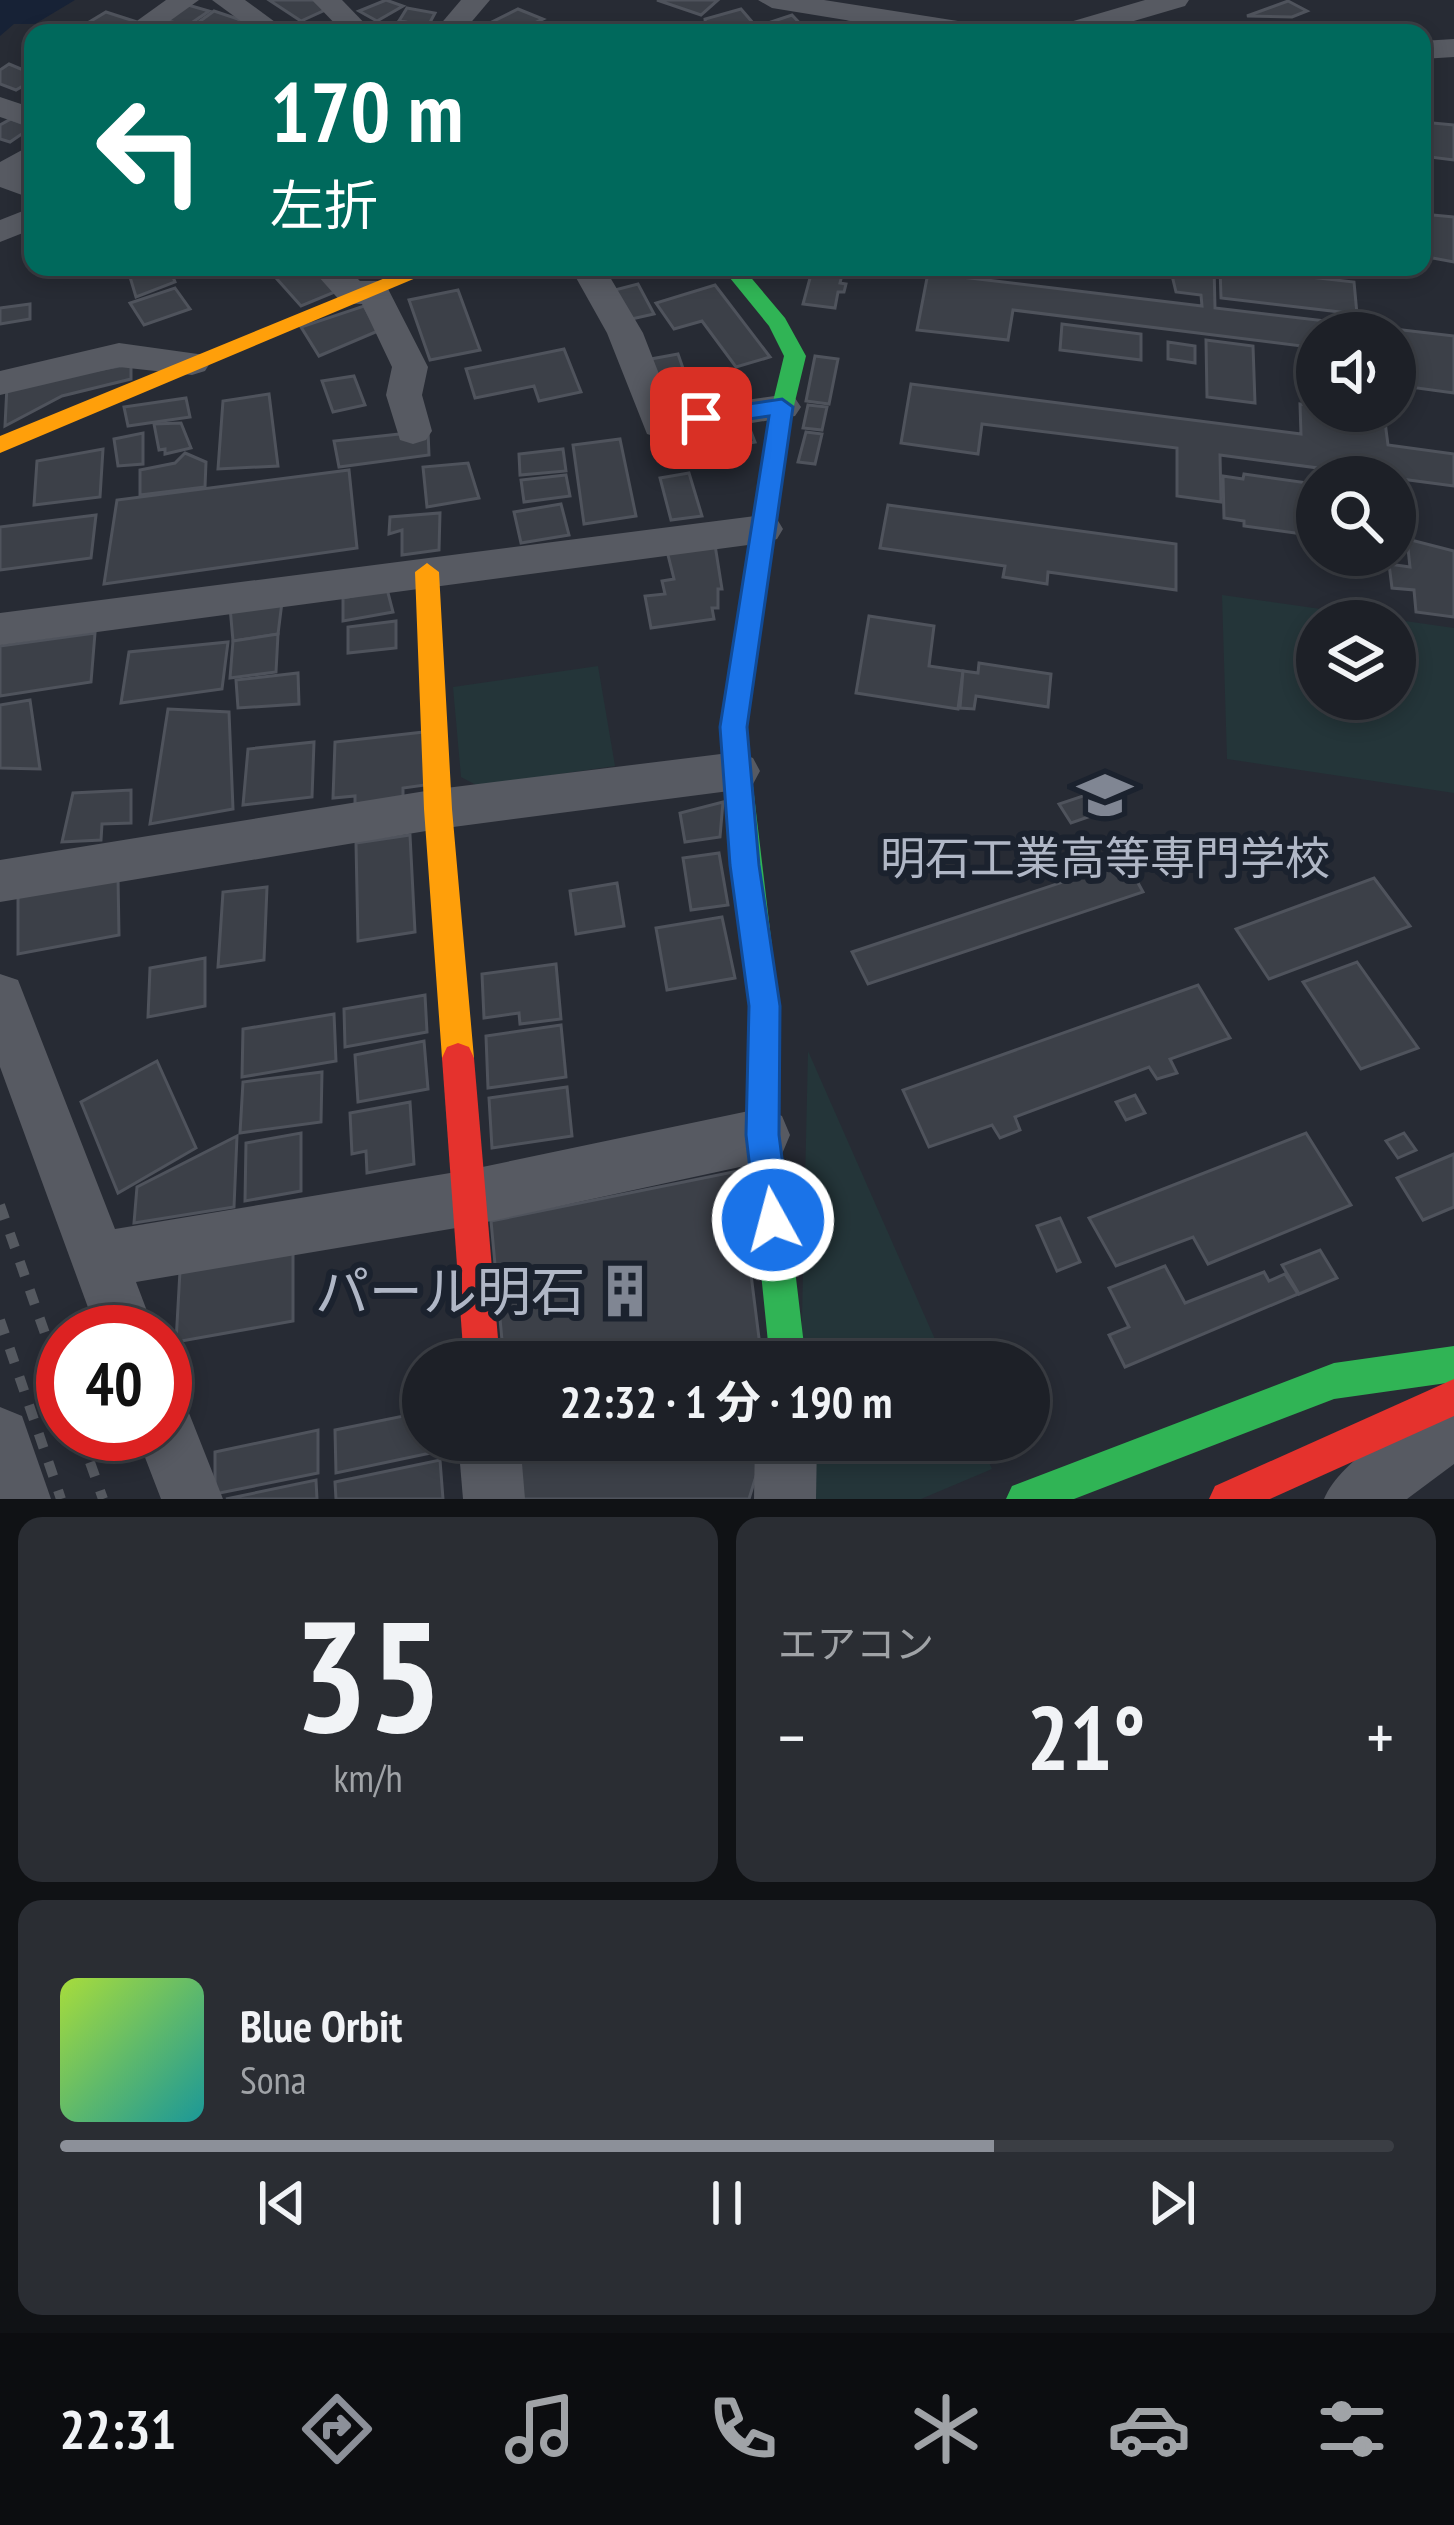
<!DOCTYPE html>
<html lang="ja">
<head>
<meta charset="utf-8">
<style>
  :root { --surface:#1d2027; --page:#2a2d33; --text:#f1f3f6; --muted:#a0a3a7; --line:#3b3e44; --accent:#8c9099 }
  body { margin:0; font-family:"PT Sans Narrow","Noto Sans JP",sans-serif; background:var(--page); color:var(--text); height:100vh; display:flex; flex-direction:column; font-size:45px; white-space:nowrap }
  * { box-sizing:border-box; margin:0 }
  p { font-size:39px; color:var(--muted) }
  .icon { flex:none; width:66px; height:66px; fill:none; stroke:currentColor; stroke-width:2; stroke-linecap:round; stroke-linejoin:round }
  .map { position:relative; height:1499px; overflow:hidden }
  .side { display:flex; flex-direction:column; gap:18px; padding:18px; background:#101215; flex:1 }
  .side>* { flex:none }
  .top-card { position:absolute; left:24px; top:24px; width:1407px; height:252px; border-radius:24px; box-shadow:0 6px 18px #0003,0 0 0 3px var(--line); background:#00695c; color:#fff; overflow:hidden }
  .controls { position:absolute; left:1296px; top:312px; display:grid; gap:24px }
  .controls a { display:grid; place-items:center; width:120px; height:120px; border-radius:50%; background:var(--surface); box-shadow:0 6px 18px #0003,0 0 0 3px var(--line); font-size:60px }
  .speed { position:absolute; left:36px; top:1305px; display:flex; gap:24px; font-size:60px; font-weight:700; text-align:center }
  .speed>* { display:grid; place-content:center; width:156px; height:156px; border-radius:50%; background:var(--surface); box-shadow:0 6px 18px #0003,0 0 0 3px var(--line); line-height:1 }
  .speed .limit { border:18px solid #d22; background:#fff; color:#111 }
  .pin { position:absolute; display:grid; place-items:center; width:102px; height:102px; color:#fff; margin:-51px; border-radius:24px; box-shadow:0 6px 18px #0006 }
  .me { position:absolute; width:132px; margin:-66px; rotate:353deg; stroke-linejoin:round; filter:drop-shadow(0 0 9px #0008) }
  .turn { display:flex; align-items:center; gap:42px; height:252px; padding:0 48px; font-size:54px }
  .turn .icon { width:156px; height:156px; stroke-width:2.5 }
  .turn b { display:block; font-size:84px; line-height:102px }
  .big { font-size:90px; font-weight:700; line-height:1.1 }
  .side .widget { flex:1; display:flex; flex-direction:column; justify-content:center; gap:18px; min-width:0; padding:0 42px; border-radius:24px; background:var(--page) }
  .side .dial { align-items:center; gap:0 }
  .dial b { font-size:156px; line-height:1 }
  .song { display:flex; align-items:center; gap:36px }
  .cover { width:144px; height:144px; border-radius:18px; background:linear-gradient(135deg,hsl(80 70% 55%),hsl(180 70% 35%)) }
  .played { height:12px; border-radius:6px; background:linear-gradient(90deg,var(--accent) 70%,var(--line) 70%) }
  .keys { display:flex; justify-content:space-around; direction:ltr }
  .heat { display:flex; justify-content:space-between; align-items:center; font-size:66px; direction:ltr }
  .side .tiles { flex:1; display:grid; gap:18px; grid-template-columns:1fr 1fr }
  .widget:last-child { grid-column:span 2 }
  .trip { position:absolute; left:402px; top:1341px; width:648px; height:120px; border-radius:60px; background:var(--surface); box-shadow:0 6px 18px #0003,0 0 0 3px var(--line); font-weight:700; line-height:120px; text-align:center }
  .tabs { display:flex; height:192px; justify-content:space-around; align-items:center; background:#0c0d10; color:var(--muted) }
  .tabs .icon { width:84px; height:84px }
  .tabs .selected { color:var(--accent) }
  .tabs b { font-size:54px; color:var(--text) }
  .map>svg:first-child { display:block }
  .green { fill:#243539; fill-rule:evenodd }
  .water { fill:#172236 }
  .building { fill:#3c4048; stroke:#4f535c; stroke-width:3 }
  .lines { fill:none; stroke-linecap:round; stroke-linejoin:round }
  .street { fill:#575a62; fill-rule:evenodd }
  .fast { fill:#30b455; fill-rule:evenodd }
  .slow { fill:#ff9f0a; fill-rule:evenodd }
  .jam { fill:#e5322d; fill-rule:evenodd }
  .rail { stroke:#555960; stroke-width:10; stroke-dasharray:15 15; stroke-linecap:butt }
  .route { fill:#1a73e8; stroke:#114b97; stroke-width:3 }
  .labels { text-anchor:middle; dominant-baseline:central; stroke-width:12; stroke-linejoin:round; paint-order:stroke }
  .poi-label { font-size:45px; fill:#b0b7c6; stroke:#1b222e }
  .near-poi-label { font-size:54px; fill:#b0b7c6; stroke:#1b222e; text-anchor:end }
</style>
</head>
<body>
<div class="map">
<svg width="1454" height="1499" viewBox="0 0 1454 1499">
  <rect width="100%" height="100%" fill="#272b34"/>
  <g class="green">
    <path d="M1222 595 1454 628V793L1227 759ZM1317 621H1395V699H1317Z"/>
    <path d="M598 666 615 766 478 786 461 777 453 687Z"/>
    <path d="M808 1051 945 1362H801Z"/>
    <path d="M799 1440H979L992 1469 921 1499H798Z"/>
  </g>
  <path class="water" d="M0 0H75L35 24H14L0 36Z"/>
  <g class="building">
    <path d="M269 0H314L325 10 301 21Z"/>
    <path d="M386 0 403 6 377 21 359 11Z"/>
    <path d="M657 0H718L701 15Z"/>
    <path d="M1288 1 1307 11 1292 17 1247 16Z"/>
    <path d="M188 5 209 11 187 26 165 20Z"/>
    <path d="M407 8 435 13 428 26 399 21Z"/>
    <path d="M518 9 543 19 516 31 494 21Z"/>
    <path d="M741 9 753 23 706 30 705 19Z"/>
    <path d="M214 11 241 20 223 33 192 27Z"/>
    <path d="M106 12 134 21 115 33 81 27Z"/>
    <path d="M792 15 809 33H773L765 24Z"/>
    <path d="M860 19 876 33H840L834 26Z"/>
    <path d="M399 21 428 26 425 33H388Z"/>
    <path d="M9 64 33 74V80L16 90 0 84V70Z"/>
    <path d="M11 119 32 127 10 142 0 139V125Z"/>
    <path d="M1422 122 1454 125V160L1422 156Z"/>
    <path d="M1422 214 1454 217V262L1422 256Z"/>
    <path d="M127 267H169L175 282 136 297Z"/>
    <path d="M310 267H319L342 289 301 306 276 278Z"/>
    <path d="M813 267H844L840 283 846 284 844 292H838L835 308 803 304Z"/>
    <path d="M1170 267H1214L1215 308 1454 336V393L1395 385V333H1317V376L1312 375 1310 347 1013 310 1008 340 917 330 928 273 1202 306 1201 295 1176 292Z"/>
    <path d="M1220 267 1354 282 1357 314 1221 298Z"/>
    <path d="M638 284 654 314 627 320 611 291Z"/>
    <path d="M715 285 770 357 736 367 702 321 674 329 656 303Z"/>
    <path d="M175 288 190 309 144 325 130 303Z"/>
    <path d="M458 290 480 350 430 360 409 300Z"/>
    <path d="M30 304V319L0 324V308Z"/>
    <path d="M364 306 378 331 319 356 301 327Z"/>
    <path d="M1062 324 1141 334V360L1060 350Z"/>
    <path d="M1206 340 1253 346 1255 403 1207 397Z"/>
    <path d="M1168 342 1195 346V363L1168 359Z"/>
    <path d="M564 349 581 392 539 401 534 386 475 398 466 369Z"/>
    <path d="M678 354 685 374 658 378 651 359Z"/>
    <path d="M815 356 838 359 829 404 806 401Z"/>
    <path d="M131 364V379L62 396 5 426 7 386Z"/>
    <path d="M354 376 365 405 333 412 322 381Z"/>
    <path d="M703 382 711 404 669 407 663 388Z"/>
    <path d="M911 384 1301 434 1300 404 1317 406V411L1384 414 1388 445 1454 454V486L1220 455 1221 502 1177 496V448L982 424 978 454 901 443Z"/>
    <path d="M269 394 278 466 218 469 223 401Z"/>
    <path d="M186 398 190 417 128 426 124 407Z"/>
    <path d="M808 405 827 407 822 430 803 428Z"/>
    <path d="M181 423 191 448 165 454V449L159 450 154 424Z"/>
    <path d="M748 424 755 442 703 451 697 432Z"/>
    <path d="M428 431 429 455 339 467 334 441Z"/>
    <path d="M806 432 822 434 815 464 798 462Z"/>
    <path d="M143 433V464L118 466 114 439Z"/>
    <path d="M620 439 636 516 584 524 573 445Z"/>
    <path d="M103 449 100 497 34 505 37 461Z"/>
    <path d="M563 449 566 471 520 475 519 454Z"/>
    <path d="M185 453 206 462 205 487 140 495V470L175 463Z"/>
    <path d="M468 463 479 498 427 507 423 467Z"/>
    <path d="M349 470 357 548 104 584 117 500Z"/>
    <path d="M689 473 702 516 671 520 660 478Z"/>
    <path d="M1244 474 1315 484 1317 536 1244 526V521L1224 518 1223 476 1243 479Z"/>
    <path d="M566 475 570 496 524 502 521 480Z"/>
    <path d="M561 504 569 535 521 543 514 512Z"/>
    <path d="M888 505 1176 544V590L1048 572 1047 584 1003 577 1005 566 880 548Z"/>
    <path d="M440 513 439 550 402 555V530L389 534 390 517Z"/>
    <path d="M96 515 91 558 0 570V527Z"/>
    <path d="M1407 539 1454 551V617L1416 612 1414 590 1392 588 1389 564 1410 567Z"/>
    <path d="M715 545 722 589H718V608H712L714 619 651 628 645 596 665 594 662 581 674 579 667 551Z"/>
    <path d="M387 589 393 612 343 621V598Z"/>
    <path d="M282 602 278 634 233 641 230 607Z"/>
    <path d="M869 616 934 626 929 666 963 671 958 709 856 693Z"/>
    <path d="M396 621V648L348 653V627Z"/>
    <path d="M95 633 91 682 0 696V646Z"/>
    <path d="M278 634 276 672 230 678 233 641Z"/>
    <path d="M228 642 222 689 121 703 129 652Z"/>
    <path d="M979 663 1051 674 1048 707 976 696 974 709 960 708 963 671 978 673Z"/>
    <path d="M298 673 299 704 238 708 236 680Z"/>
    <path d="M30 700 40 769 0 768V705Z"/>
    <path d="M168 709 229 712 233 809 150 824Z"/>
    <path d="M424 732 425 785 403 788V799L355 804V796L333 798 335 742Z"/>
    <path d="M314 742 312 797 243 805 248 749Z"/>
    <path d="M131 790V823L102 824 101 840 62 842 73 793Z"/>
    <path d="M1086 795 1097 814 1071 823 1059 804Z"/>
    <path d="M723 802 720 837 685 842 680 813Z"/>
    <path d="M410 835 415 932 358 941 356 843Z"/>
    <path d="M719 853 728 905 691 910 683 858Z"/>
    <path d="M1126 861 1143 892 868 984 852 952Z"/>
    <path d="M118 877 119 935 18 954V890Z"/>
    <path d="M1374 878 1410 926 1269 979 1236 929Z"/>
    <path d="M617 883 624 926 576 934 570 891Z"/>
    <path d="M267 887 264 960 218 967 223 892Z"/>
    <path d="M722 917 735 978 667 990 656 928Z"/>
    <path d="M205 958V1006L148 1017 150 968Z"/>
    <path d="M1357 962 1418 1048 1361 1069 1303 982Z"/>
    <path d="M556 964 561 1019 520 1024 519 1013 484 1018 482 974Z"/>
    <path d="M1198 985 1230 1038 1170 1059 1177 1073 1157 1079 1149 1067 1015 1117 1020 1130 1000 1138 992 1125 929 1147 903 1090Z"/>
    <path d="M425 995 427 1032 345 1047 344 1009Z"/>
    <path d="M334 1014 336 1061 242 1077 243 1029Z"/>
    <path d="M561 1025 566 1077 488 1088 486 1036Z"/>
    <path d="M424 1041 428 1089 358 1102 355 1055Z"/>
    <path d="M157 1061 196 1148 118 1193 81 1102Z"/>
    <path d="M322 1072 321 1122 240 1133 243 1082Z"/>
    <path d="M567 1087 572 1136 492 1148 489 1098Z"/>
    <path d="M1135 1095 1145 1113 1126 1120 1116 1102Z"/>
    <path d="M410 1102 414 1164 367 1173 366 1151 352 1154 350 1113Z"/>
    <path d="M301 1133V1191L245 1201 246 1143Z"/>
    <path d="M1306 1133 1351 1205 1208 1264 1193 1237 1116 1266 1089 1218Z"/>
    <path d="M1404 1133 1416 1150 1398 1158 1386 1141Z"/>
    <path d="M237 1136 234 1207 134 1223 137 1187Z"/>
    <path d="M1454 1154V1207L1423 1220 1397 1178Z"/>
    <path d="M738 1171 762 1362H504L491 1221Z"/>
    <path d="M1060 1218 1080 1262 1057 1271 1037 1226Z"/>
    <path d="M1320 1250 1337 1278 1299 1294 1282 1265Z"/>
    <path d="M293 1252V1321L176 1342 180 1271Z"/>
    <path d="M1165 1266 1185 1303 1264 1272 1269 1281 1285 1274 1298 1294 1125 1367 1109 1335 1129 1327 1109 1288Z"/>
    <path d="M423 1412V1440H439L440 1451 336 1473 335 1430Z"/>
    <path d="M318 1430V1473L215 1494V1452Z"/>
    <path d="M511 1440H767L749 1499H516Z"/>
    <path d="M440 1460 443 1499H336L335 1482Z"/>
    <path d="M316 1480 317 1499H226Z"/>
  </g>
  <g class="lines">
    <g class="street">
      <path d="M166 0H199L153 33H120Z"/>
      <path d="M212 0H245L290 33H257Z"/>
      <path d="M312 0H342L374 33H344Z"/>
      <path d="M461 0H490L462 33H433Z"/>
      <path d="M758 0H824L977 24 991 33H925L772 8Z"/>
      <path d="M1145 0H1189L1185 6 1093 33H1049L1053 27Z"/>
      <path d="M1454 39V57L1422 59V41Z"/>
      <path d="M0 97 33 108V128L0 117Z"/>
      <path d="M33 144V167L23 174 33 178V199L0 187V162Z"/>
      <path d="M33 207V229L0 242V220Z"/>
      <path d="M310 267H346L360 281H384L428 367 422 395 432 431 426 440 413 444 400 440 386 395 392 367 362 304 342 303Z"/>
      <path d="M570 267H604L643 333 673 410 782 395 795 398 801 407 795 416 660 438 647 434 607 333Z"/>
      <path d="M119 343 205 355 210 363 205 371 192 375 119 367 0 395V371Z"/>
      <path d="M763 515 777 519 783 529 777 539 763 543 0 645V613Z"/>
      <path d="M737 752 753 758 760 771 753 784 737 790 438 829 0 902V860L438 789Z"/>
      <path d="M0 974 18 980 115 1229 468 1170 763 1108 782 1116 790 1135 782 1154 763 1162 468 1226 136 1282 155 1332H97L0 1067Z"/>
      <path d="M1454 1397V1464L1407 1499H1324C1339 1461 1415 1413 1454 1397Z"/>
      <path d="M165 1400 187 1408 223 1499H161L136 1434H165Z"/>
      <path d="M0 1407 22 1416 51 1499H0Z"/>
      <path d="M458 1440H520L525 1499H463Z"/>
      <path d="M755 1440H817L816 1499H754Z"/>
    </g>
    <g class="fast">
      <path d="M721 267H742L785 318 806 356 791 418 746 727 779 1006V1135L806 1362H770L747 1135 749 1006 720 727 769 418 784 356 769 326Z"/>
      <path d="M1454 1346V1382L1334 1399 1074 1499H1006L1012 1486 1334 1363Z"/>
    </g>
    <g class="slow">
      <path d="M412 267H442L0 453V436Z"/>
      <path d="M427 563 439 572 452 809 474 1058 469 1069 458 1073 447 1069 442 1058 424 809 415 572Z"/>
    </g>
    <g class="jam">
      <path d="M458 1043 469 1047 474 1058 500 1362H464L442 1058 447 1047Z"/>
      <path d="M1454 1379V1416L1270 1499H1209L1215 1486Z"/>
    </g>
    <g class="rail">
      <path d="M0 1205 63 1385"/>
      <path d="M0 1320 61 1499"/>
      <path d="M80 1434 103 1499"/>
    </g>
  </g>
  <path class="route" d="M782 399 793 407 747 727 759 865 780 1006 779 1135 790 1220 785 1232 773 1237 761 1232 756 1220 746 1135 749 1006 730 865 720 727 769 416 701 426 689 418 701 411Z"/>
  <defs>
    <symbol id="school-bare" viewBox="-9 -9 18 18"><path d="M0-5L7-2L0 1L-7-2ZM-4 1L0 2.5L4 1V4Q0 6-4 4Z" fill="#808693" stroke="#1b222e" stroke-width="2.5" paint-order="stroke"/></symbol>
    <symbol id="building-bare" viewBox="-9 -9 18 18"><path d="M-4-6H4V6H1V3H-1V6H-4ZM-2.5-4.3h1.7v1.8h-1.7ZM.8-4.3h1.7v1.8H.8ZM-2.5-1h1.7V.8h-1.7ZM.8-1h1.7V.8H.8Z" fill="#808693" stroke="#1b222e" stroke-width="2.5" paint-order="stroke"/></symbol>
  </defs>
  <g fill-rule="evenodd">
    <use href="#school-bare" x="1067" y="757" width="76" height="76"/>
    <use href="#building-bare" x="587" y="1253" width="76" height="76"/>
  </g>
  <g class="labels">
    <g class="poi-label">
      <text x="1105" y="857">明石工業高等専門学校</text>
    </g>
    <g class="near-poi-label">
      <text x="585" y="1291">パール明石</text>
    </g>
  </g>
</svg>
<div class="controls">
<a><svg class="icon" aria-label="sound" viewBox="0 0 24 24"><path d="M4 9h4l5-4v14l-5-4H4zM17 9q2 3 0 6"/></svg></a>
<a><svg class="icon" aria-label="search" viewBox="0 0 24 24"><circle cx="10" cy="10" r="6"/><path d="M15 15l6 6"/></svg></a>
<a><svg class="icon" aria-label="layers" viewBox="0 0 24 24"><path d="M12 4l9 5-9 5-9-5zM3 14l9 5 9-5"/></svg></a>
</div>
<div class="speed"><div class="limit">40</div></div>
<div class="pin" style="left:701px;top:418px;background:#d93025"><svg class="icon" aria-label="arrive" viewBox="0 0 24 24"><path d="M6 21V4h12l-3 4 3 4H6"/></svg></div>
<svg class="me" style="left:773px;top:1220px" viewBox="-20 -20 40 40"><circle r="17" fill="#1a73e8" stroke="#fff" stroke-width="3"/><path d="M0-11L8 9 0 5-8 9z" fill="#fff"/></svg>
<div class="trip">22:32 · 1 分 · 190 m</div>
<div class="top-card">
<div class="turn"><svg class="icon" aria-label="left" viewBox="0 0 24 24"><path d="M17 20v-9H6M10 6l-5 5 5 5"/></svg><div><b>170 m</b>左折</div></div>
</div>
</div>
<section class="side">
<div class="tiles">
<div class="widget dial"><b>35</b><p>km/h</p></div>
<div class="widget"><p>エアコン</p>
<div class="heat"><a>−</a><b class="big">21°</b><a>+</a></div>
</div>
<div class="widget">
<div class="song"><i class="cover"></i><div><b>Blue Orbit</b><p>Sona</p></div></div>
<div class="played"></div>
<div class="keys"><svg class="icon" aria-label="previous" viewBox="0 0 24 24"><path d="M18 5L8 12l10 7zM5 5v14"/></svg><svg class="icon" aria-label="pause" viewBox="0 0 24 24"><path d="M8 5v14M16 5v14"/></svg><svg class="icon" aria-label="next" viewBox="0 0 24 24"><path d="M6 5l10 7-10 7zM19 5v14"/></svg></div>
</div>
</div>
</section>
<nav class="tabs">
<b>22:31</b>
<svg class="icon selected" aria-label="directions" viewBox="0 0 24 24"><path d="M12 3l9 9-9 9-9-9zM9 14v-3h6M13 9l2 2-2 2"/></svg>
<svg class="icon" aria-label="music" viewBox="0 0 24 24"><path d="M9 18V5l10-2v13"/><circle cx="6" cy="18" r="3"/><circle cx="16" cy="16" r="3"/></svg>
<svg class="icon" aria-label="phone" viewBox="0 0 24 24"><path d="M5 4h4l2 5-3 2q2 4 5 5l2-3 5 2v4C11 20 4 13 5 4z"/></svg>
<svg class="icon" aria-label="climate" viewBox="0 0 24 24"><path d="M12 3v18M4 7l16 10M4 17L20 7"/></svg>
<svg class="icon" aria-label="car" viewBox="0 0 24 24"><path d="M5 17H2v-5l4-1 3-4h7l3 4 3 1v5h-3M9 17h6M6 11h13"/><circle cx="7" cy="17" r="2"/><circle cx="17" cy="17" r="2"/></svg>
<svg class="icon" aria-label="filters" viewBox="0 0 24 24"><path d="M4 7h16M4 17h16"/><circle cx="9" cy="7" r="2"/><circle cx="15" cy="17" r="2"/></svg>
</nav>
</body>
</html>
